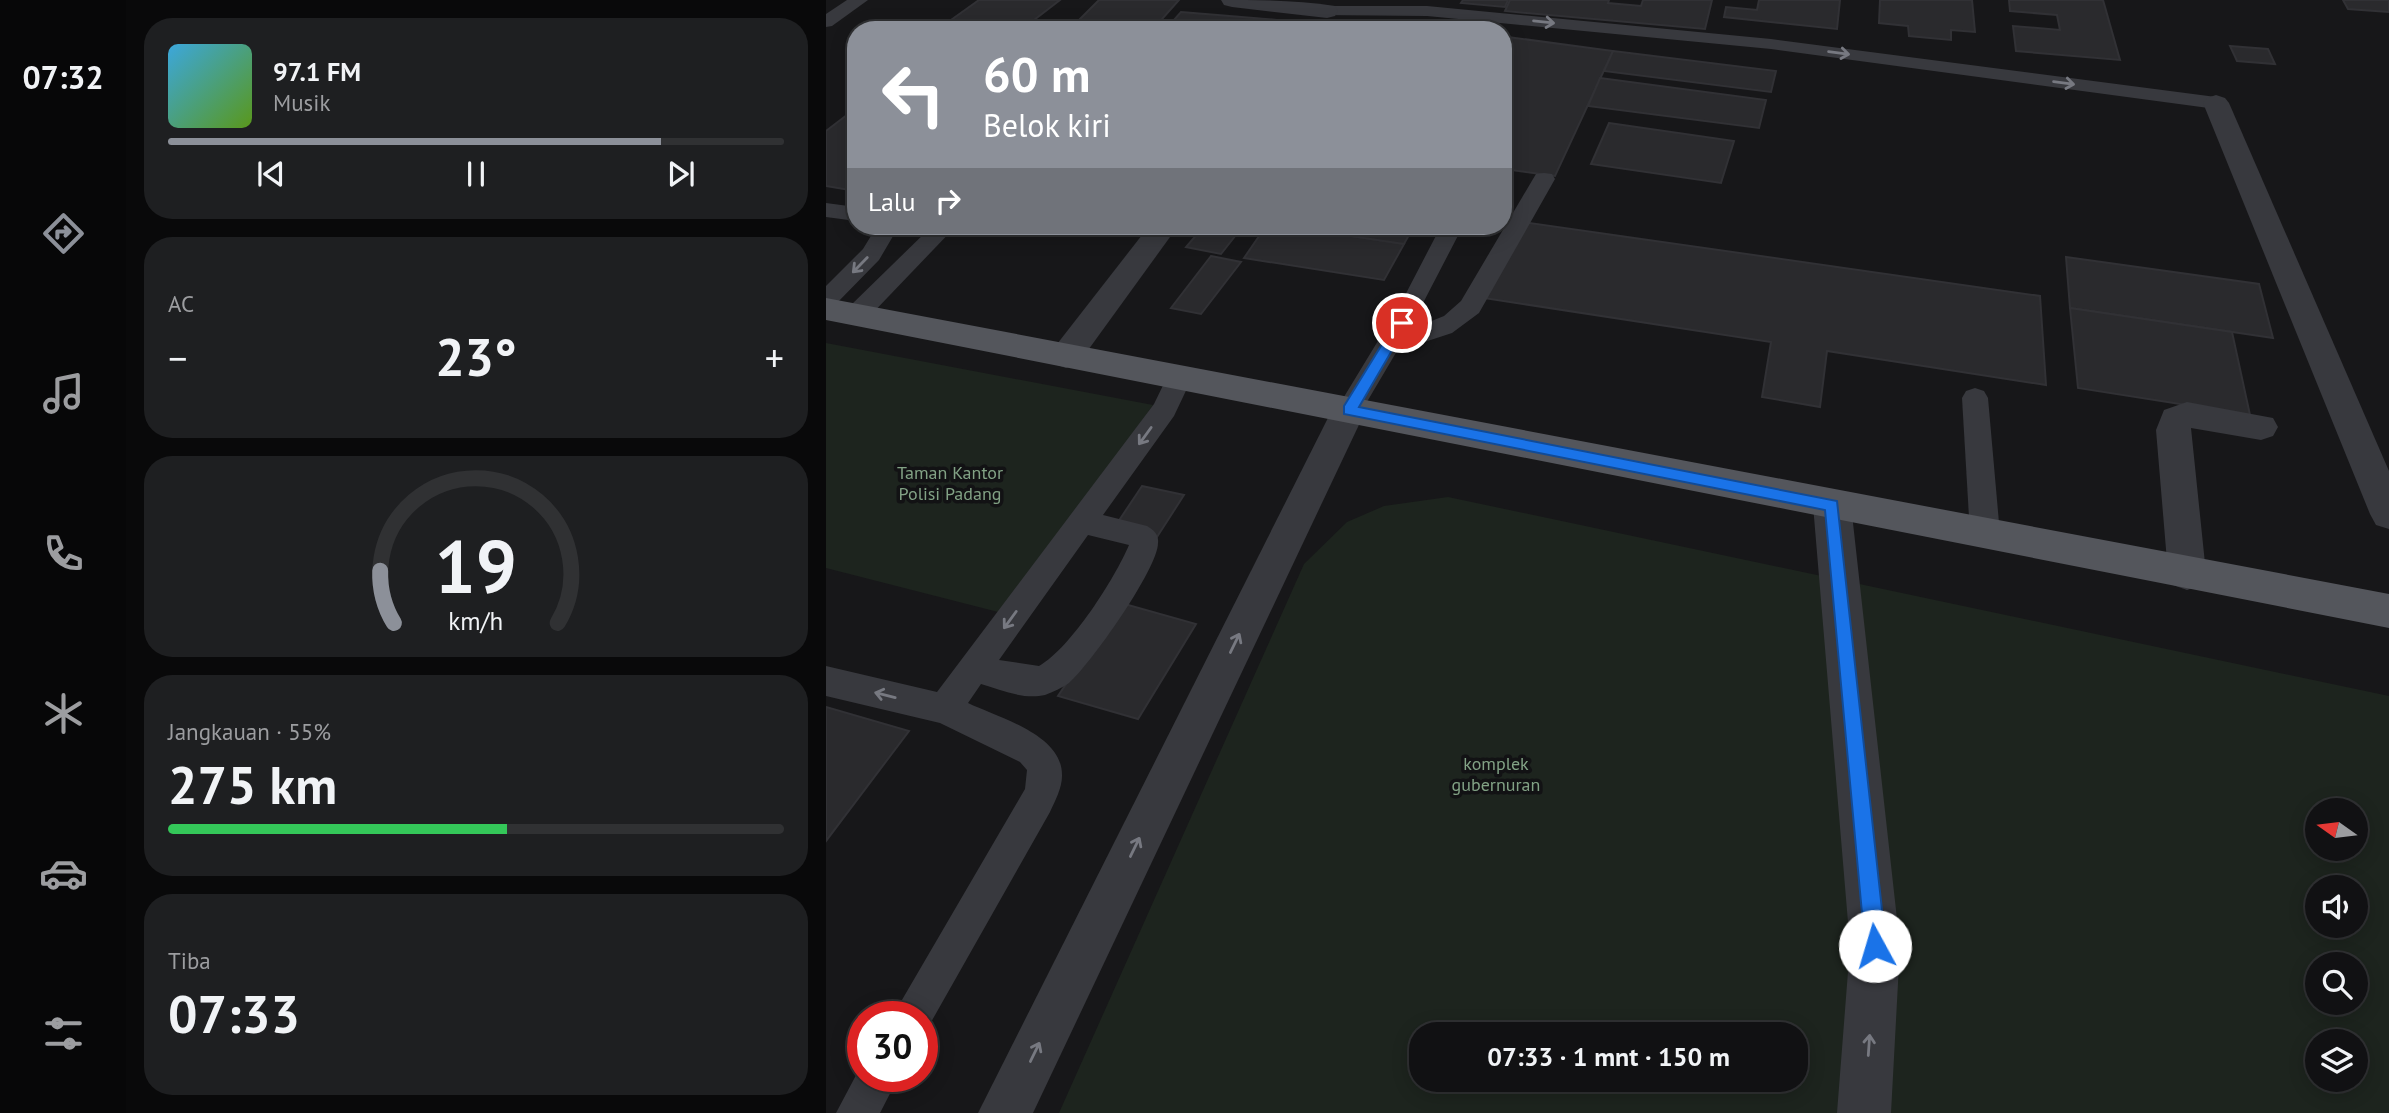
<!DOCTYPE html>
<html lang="id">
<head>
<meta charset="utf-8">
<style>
  :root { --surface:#111113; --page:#1e1f21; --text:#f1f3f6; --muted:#9c9da0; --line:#303133; --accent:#8c9099 }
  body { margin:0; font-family:"PT Sans",sans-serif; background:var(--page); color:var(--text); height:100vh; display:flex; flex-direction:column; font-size:26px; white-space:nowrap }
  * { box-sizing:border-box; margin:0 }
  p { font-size:23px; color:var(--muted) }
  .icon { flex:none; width:38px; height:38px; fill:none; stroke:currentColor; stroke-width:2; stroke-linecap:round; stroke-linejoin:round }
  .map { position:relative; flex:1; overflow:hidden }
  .details { display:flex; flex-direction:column; gap:18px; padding:18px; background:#09090a; width:700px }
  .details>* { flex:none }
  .guide { position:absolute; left:21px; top:21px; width:665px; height:214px; border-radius:28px; box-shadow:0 4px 18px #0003,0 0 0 2px var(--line); background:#8c9099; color:#fff; overflow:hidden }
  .needle { width:46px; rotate:284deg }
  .fabs { position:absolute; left:1479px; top:798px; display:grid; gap:14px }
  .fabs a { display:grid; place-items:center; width:63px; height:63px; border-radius:50%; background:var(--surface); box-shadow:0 4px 18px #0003,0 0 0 2px var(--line); font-size:35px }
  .speed { position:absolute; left:21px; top:1001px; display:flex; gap:14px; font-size:35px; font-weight:700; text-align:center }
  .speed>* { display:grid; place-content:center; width:91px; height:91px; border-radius:50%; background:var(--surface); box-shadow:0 4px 18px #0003,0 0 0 2px var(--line); line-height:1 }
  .speed .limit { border:10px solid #d22; background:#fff; color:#111 }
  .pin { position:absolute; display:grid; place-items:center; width:60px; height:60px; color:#fff; margin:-30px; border:4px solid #fff; border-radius:50%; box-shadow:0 2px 7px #0007 }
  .me { position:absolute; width:77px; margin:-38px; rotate:354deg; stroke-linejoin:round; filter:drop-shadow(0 0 5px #0008) }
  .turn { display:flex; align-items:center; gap:24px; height:147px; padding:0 21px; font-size:32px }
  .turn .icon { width:91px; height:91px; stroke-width:2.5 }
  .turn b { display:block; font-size:49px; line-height:60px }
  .then { display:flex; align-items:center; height:66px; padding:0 21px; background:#0003; gap:14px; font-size:26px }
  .big { font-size:52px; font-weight:600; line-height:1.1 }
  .details .tile { flex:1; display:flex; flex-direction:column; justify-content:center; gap:10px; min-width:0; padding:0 24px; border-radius:28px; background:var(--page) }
  .details .dial { align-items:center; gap:0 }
  .dial svg { height:182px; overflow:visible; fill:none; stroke:var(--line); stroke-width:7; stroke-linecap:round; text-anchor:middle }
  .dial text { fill:var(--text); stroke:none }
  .song { display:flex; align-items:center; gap:21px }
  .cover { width:84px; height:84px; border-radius:10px; background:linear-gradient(135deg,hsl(200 70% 55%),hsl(90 70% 35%)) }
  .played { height:7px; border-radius:4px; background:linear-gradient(90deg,var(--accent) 80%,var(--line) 80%) }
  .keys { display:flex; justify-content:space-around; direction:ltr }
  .heat { display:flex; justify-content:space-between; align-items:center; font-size:38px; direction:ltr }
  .charge { height:10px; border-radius:5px; background:linear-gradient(90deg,#34c759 55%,var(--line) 0) }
  .trip { position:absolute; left:583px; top:1022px; width:399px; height:70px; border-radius:28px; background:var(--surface); box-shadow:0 4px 18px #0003,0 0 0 2px var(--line); font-weight:600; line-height:70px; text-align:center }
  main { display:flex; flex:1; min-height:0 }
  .tabs { display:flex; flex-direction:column; width:126px; justify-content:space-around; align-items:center; background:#070708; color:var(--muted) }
  .tabs .icon { width:49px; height:49px }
  .tabs .current { color:var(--accent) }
  .tabs b { font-size:32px; color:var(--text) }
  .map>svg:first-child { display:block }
  .green { fill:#1d241e; fill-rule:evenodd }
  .building { fill:#2a2a2d; stroke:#313135; stroke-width:2 }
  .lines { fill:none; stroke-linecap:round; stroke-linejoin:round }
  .lane { fill:#38393e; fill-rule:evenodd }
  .street { fill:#38393e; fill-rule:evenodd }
  .primary { fill:#54565c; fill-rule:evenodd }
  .oneway { stroke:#777981 }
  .route { fill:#1a73e8; stroke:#114b97; stroke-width:2 }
  .labels { text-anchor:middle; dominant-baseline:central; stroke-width:7; stroke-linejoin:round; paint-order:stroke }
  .park-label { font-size:18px; fill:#82a285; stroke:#121214 }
</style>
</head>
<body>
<main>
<nav class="tabs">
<b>07:32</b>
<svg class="icon current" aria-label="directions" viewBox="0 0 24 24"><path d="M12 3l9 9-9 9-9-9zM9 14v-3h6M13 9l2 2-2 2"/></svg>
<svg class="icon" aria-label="music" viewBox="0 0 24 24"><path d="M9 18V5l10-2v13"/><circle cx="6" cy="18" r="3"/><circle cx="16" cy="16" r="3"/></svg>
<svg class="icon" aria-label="phone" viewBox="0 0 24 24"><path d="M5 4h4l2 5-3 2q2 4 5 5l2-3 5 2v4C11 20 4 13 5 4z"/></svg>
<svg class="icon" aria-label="climate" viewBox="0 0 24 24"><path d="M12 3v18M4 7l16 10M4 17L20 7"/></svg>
<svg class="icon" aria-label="car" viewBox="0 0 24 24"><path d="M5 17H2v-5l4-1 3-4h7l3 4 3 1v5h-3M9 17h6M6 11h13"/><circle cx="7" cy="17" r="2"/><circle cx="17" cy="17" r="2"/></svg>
<svg class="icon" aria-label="filters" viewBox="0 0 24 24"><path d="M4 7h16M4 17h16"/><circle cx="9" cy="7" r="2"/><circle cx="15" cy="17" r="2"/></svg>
</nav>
<section class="details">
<div class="tile">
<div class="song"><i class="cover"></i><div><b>97.1 FM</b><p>Musik</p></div></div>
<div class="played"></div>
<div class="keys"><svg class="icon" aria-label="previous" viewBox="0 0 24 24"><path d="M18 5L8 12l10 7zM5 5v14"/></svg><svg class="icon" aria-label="pause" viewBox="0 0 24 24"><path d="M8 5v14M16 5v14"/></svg><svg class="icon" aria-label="next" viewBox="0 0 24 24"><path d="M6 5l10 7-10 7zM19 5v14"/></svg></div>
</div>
<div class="tile"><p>AC</p>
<div class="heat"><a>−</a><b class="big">23°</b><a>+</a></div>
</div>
<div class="tile dial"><svg viewBox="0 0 100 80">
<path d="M14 69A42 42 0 1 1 86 69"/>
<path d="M14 69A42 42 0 0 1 8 46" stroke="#8c9099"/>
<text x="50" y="56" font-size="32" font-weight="700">19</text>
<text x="50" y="72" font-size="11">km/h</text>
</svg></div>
<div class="tile"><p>Jangkauan · 55%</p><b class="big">275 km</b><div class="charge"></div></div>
<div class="tile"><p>Tiba</p><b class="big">07:33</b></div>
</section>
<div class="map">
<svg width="1563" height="1113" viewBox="0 0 1563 1113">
  <rect width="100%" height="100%" fill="#171719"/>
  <g class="green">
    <path d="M0 343 327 405 180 614 0 568Z"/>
    <path d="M622 497 1563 696V1113H233L478 564 521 522 558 506ZM1491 810H1530V849H1491ZM1491 887H1530V926H1491ZM1491 964H1530V1003H1491ZM595 1034H970V1080H595ZM1491 1041H1530V1080H1491Z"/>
  </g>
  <g class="building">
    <path d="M153 0H234L195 30H111Z"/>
    <path d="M273 0H353L329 27 253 20Z"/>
    <path d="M637 0H682L679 7 635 3Z"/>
    <path d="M684 0H783L782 3 815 6 817 0H886L879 29 679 11Z"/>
    <path d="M933 0H1014L1011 29 898 17 900 7 931 10Z"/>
    <path d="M1054 0H1146L1149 32 1125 30V40L1083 36 1082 26 1053 23Z"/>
    <path d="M1183 0H1277L1294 60 1190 51 1187 26 1234 30 1231 15 1184 11Z"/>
    <path d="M1517 0H1563V12L1522 9Z"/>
    <path d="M355 12 452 20 444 30H339Z"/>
    <path d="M682 37 787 51 729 176 677 169V46Z"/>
    <path d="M1404 46 1442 49 1449 64 1411 61Z"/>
    <path d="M787 51 950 71 945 92 778 71Z"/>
    <path d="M774 78 940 100 933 128 762 106Z"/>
    <path d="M30 108V191L0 186V131Z"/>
    <path d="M783 123 908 141 895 183 765 164Z"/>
    <path d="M697 222 1214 296 1220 385 1001 351 994 407 936 397 945 342 658 298Z"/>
    <path d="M378 226H417L395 254 360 247Z"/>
    <path d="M440 226H458L578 244 558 280 418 258Z"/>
    <path d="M458 226H588L578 244Z"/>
    <path d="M385 256 415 262 375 314 345 308Z"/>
    <path d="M1240 257 1433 284 1447 338 1244 308Z"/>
    <path d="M1244 308 1406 332 1424 415 1252 388Z"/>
    <path d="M316 486 358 495 331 537 288 528Z"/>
    <path d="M295 603 370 624 312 719 232 696Z"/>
    <path d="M0 707 83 731 0 841Z"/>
  </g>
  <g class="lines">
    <g class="lane">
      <path d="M21 0H42L6 26 0 27V14Z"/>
      <path d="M501 6H601L945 39 1390 97 1400 103 1390 109 945 49 601 16 495 15 492 11 495 7Z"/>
      <path d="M718 173 726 174 729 179 653 313 626 333 571 351 532 417 523 420 514 417 510 410 575 303 615 226H637L583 330 618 316 635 301 707 179 710 174Z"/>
      <path d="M0 203 30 207V221L0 217Z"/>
      <path d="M51 226H73L53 260 8 306 0 308V286L37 249Z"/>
      <path d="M106 226H130L40 320 31 322 22 320 19 314 22 308Z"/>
      <path d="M353 369 362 371 366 378 348 416 277 515 321 526C328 530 333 535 332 543 332 569 264 665 243 683 236 688 227 692 219 695 198 700 175 690 155 684L142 703C173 718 237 734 236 776 236 788 229 801 224 812L100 1031 96 1033V1017H66L199 789 201 770 194 762 114 723 0 696V666L111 692 328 404 344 371ZM262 535 303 545C289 578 245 648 213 666L173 660Z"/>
      <path d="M1149 388 1158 391 1162 398 1174 534 1169 543 1159 546 1149 543 1144 534 1136 398 1140 391Z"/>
      <path d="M37 1062V1076H73L54 1113H10Z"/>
    </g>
    <g class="street">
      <path d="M395 0C433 0 472 0 509 6L512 11 509 16 501 18 406 7 398 5Z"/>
      <path d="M1390 95 1399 98 1403 103 1563 471V529L1550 525 1544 514 1377 103 1381 98Z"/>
      <path d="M323 226H352L252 364 240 368 228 364 224 356 228 348Z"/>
      <path d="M523 397 535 401 540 410 207 1113H152L506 410 511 401Z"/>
      <path d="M1361 402 1447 418 1452 427 1447 436 1435 440 1365 428 1380 573 1375 585 1361 590 1347 585 1342 573 1330 430 1338 410Z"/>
      <path d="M1006 490 1019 494 1025 505 1074 946 1065 1113H1011L1024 946 987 505 993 494Z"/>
    </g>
    <path class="primary" d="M0 298 1563 594V628L0 320Z"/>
  </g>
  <defs><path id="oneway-shaft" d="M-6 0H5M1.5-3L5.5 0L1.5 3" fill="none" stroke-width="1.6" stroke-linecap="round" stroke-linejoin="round" transform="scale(1.75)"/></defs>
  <g class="oneway">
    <use href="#oneway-shaft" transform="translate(718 22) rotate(6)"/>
    <use href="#oneway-shaft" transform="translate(1013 53) rotate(7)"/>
    <use href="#oneway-shaft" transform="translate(1238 83) rotate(7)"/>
    <use href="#oneway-shaft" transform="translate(34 265) rotate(134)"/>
    <use href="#oneway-shaft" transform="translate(319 436) rotate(126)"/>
    <use href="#oneway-shaft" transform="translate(184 620) rotate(126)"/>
    <use href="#oneway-shaft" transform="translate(409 643) rotate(-64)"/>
    <use href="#oneway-shaft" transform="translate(59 695) rotate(-166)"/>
    <use href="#oneway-shaft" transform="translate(309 847) rotate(-64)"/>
    <use href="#oneway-shaft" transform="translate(1043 1045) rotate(-86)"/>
    <use href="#oneway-shaft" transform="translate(209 1052) rotate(-64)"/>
  </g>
  <path class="route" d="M576 319 582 323 533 407 1011 501 1060 946 1057 953 1049 956 1042 953 1039 946 999 510 518 414V406L571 320Z"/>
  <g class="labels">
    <g class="park-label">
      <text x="124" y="472">Taman Kantor<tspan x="124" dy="21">Polisi Padang</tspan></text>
      <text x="670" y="763">komplek<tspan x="670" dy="21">gubernuran</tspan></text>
    </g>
  </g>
</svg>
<div class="fabs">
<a><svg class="needle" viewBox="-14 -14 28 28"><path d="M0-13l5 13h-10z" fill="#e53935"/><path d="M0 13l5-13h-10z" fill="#9c9da0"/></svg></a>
<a><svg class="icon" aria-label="sound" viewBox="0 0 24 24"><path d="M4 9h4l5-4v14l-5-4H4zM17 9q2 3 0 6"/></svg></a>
<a><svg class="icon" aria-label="search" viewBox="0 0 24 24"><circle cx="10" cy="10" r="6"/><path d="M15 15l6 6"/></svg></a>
<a><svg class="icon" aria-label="layers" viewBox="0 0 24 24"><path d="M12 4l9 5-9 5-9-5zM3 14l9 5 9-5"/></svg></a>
</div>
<div class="speed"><div class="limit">30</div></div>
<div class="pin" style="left:576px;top:323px;background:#d93025"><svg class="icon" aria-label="arrive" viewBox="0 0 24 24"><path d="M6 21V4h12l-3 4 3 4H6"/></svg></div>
<svg class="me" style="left:1049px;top:946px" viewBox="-20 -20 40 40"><circle r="19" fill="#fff"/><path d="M0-13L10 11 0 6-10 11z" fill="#1a73e8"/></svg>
<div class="trip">07:33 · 1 mnt · 150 m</div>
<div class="guide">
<div class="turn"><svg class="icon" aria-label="left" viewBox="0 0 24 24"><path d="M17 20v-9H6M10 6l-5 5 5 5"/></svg><div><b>60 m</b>Belok kiri</div></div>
<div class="then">Lalu<svg class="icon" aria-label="right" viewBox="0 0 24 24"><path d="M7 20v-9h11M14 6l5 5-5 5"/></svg></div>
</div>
</div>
</main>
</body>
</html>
